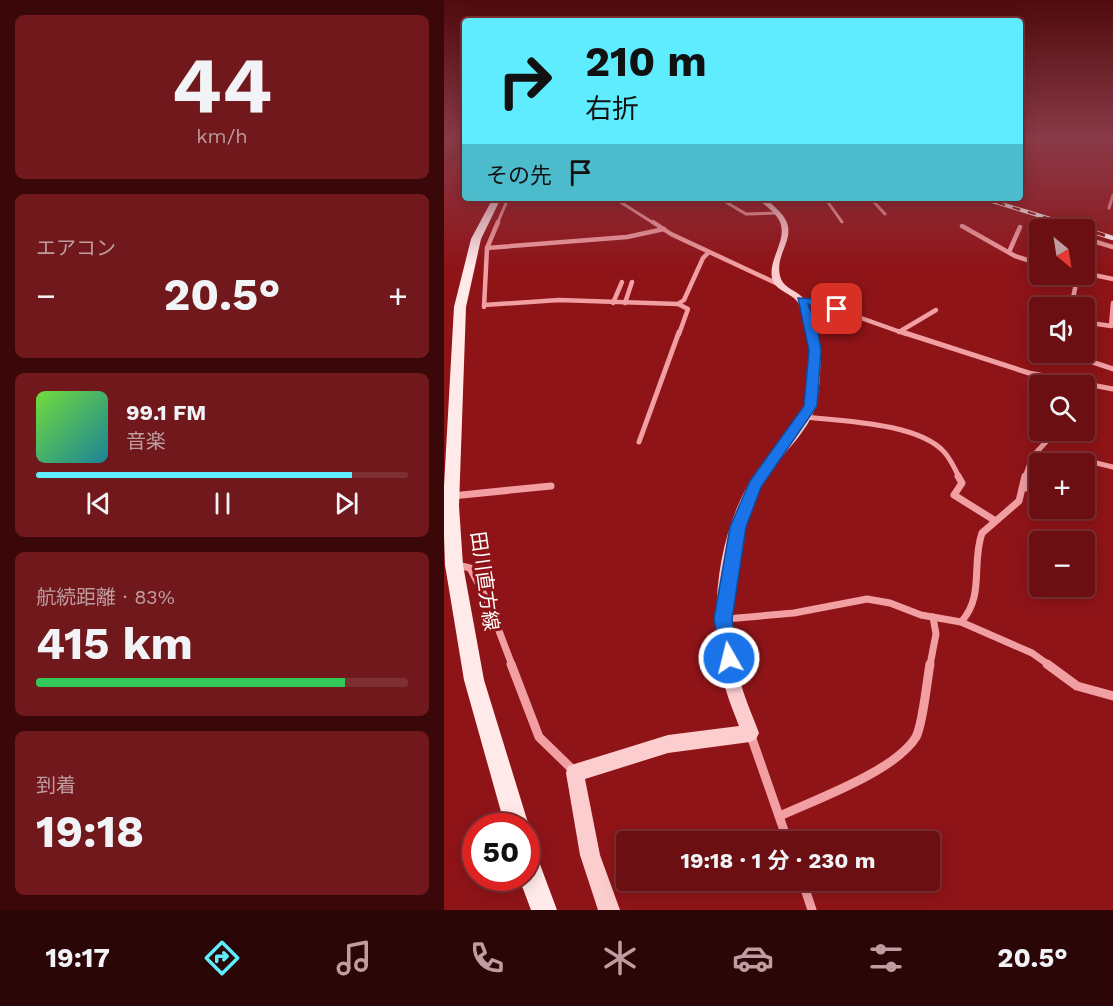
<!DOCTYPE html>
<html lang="ja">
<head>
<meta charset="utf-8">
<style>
  :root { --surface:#6b0f12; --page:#70181b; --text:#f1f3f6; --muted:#be9c9f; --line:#7e2f32; --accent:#5fecff }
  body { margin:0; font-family:"Work Sans","Noto Sans JP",sans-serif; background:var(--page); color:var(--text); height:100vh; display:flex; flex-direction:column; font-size:22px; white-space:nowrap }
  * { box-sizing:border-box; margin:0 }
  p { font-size:20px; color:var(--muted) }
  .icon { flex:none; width:33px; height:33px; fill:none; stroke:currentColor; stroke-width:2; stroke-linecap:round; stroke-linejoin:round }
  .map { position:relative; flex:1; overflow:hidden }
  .sheet { display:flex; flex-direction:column; gap:15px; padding:15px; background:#3b080a; width:444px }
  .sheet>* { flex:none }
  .guide { position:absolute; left:18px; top:18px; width:561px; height:183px; border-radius:6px; box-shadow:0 3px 15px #0003,0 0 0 2px var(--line); background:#5fecff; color:#111; overflow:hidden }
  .needle { width:39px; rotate:150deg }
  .fabs { position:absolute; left:585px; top:219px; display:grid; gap:12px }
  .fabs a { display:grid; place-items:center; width:66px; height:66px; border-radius:6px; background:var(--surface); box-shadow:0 3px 15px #0003,0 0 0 2px var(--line); font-size:30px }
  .speed { position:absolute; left:18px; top:813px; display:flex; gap:12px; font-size:30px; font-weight:700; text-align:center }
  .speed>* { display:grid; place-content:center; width:78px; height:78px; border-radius:50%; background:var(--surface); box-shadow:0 3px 15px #0003,0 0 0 2px var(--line); line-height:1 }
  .speed .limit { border:9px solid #d22; background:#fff; color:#111 }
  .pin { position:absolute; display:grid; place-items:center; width:51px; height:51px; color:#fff; margin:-26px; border-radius:12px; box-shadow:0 3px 9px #0006 }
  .me { position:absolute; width:66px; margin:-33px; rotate:352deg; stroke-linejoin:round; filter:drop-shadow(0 0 4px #0008) }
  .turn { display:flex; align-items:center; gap:21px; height:126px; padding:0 24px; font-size:27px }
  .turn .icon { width:78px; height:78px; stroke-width:2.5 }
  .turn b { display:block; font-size:42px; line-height:51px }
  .then { display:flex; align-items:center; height:57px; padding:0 24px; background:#0003; gap:12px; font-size:22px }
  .big { font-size:45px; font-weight:700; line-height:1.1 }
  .sheet .card { flex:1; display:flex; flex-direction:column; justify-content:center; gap:9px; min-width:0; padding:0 21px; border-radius:9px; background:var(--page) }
  .sheet .dial { align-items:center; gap:0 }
  .dial b { font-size:78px; line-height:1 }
  .song { display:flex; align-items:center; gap:18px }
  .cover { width:72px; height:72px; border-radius:9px; background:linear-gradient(135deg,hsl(100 70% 55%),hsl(190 70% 35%)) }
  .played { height:6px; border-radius:3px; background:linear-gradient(90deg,var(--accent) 85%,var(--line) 85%) }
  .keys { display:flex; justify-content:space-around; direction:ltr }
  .heat { display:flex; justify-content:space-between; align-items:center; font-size:33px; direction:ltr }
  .charge { height:9px; border-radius:4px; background:linear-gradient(90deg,#34c759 83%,var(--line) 0) }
  .trip { position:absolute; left:172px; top:831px; width:324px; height:60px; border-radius:6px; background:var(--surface); box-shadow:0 3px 15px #0003,0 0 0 2px var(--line); font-weight:700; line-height:60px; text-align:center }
  .tab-bar { display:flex; height:96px; justify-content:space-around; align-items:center; background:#2b0607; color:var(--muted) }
  .tab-bar .icon { width:42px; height:42px }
  .tab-bar .selected { color:var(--accent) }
  .tab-bar b { font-size:27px; color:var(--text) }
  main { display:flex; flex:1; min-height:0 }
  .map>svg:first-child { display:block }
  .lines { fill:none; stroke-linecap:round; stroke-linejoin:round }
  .river { fill:#6c0c0e; fill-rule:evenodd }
  .street-far4 { stroke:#f19fa3; stroke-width:3 }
  .street-far3 { stroke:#f19fa3; stroke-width:4.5 }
  .street-far2 { stroke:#f19fa3; stroke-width:5 }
  .street-far1 { stroke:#f19fa3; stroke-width:7 }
  .street { stroke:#f19fa3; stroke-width:9 }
  .secondary { fill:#fccdcf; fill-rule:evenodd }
  .primary { fill:#ffe9e9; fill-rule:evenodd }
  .rail-far1-casing { stroke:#fff; stroke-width:4 }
  .rail-casing { stroke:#fff; stroke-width:4.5 }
  .rail-far1 { stroke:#8f1418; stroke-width:2; stroke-dasharray:8; stroke-linecap:butt }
  .rail { stroke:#8f1418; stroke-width:3; stroke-dasharray:9; stroke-linecap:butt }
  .route { fill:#1a73e8; stroke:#114b97; stroke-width:1.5 }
  .labels { text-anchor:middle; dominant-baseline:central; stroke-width:6; stroke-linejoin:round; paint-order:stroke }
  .street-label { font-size:20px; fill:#fff; stroke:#8f1418 }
</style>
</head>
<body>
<main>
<section class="sheet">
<div class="card dial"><b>44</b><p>km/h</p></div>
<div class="card"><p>エアコン</p>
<div class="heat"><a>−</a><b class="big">20.5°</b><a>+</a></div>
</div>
<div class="card">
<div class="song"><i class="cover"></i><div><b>99.1 FM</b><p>音楽</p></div></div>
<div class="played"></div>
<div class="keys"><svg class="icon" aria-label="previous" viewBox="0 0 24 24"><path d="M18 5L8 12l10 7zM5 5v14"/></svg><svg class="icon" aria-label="pause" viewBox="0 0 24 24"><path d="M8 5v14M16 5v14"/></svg><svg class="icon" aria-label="next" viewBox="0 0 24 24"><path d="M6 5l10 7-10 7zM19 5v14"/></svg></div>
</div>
<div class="card"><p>航続距離 · 83%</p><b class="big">415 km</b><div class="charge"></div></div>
<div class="card"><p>到着</p><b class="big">19:18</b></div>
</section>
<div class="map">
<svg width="669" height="910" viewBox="0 0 669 910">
  <rect width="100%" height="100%" fill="#8f1418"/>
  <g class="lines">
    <path class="river" d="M21 144V154L0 165V155Z"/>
    <g class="street-far4">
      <path d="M170 198 211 224"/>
      <path d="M275 198 302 214 333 213"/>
      <path d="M381 198 398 222"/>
      <path d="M430 198 429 201 441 214"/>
      <path d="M665 208 669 195"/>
      <path d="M53 224 63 201 86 198"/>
    </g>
    <g class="street-far3">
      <path d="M209 222 227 234 334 284"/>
      <path d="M518 226 571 256 596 264"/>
      <path d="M646 240 669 247"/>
      <path d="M43 248 183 237 220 229"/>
      <path d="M565 252 576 227"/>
      <path d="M640 273 669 279"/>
      <path d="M357 301 372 302 462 334"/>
      <path d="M169 303 178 282"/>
      <path d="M181 303 188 282"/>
      <path d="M234 304 244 309 235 334"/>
      <path d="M40 305 115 300 234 304 240 300 259 258 264 253"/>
      <path d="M40 307 43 248 54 222"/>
      <path d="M627 308 634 274"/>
      <path d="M640 322 667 326 669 303"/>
      <path d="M455 332 492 310"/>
    </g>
    <g class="street-far2">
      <path d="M458 332 585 373 669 389"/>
      <path d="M618 352 669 369"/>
      <path d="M361 417C398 421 476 423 501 453 507 460 511 469 515 477"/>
      <path d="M195 442 235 332"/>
      <path d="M616 464 636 459 669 467"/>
      <path d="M581 477 588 457 613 430"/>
    </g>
    <g class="street-far1">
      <path d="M514 476 518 483 510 495 550 520"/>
      <path d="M582 488 596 483"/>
      <path d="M8 496 107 486"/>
      <path d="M13 565 26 568 44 602 68 665"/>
      <path d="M282 619 350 613 423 599 446 603 477 615 517 622 588 653 605 665"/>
      <path d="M517 622C541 596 527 564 538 533L575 501 581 476"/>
      <path d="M486 665 492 634 489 617"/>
    </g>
    <g class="street">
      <path d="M67 664 95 737 130 771"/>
      <path d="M603 664 633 686 669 696"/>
      <path d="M306 733 344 842"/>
      <path d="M336 816C373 799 451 771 472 737 479 724 483 680 486 664"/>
      <path d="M358 880 368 910"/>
    </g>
    <path class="secondary" d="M313 198C321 198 326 202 332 208 362 235 327 251 337 279 340 288 354 291 360 299 379 326 378 365 374 396 369 430 338 452 321 479 286 532 282 617 295 677 300 697 308 714 315 733L312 739 306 742 224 753 141 779 156 855 176 910H154L136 855 122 773 124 766 224 735 295 726C289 710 282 694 279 678 265 612 273 533 310 475 325 452 349 435 360 410 366 394 366 372 366 355 366 338 363 312 351 299 343 292 330 289 328 278 324 258 345 239 335 220 330 211 320 205 313 198Z"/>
    <g class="primary">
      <path d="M49 198H57L37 239 22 307 15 506 19 565 40 680 85 826 82 833V826H61L20 680 1 565 0 536V486L10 307 27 239Z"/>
      <path d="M82 848 91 851 113 910H87L75 878H82Z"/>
    </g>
    <defs>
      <path id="rail-far1" d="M538 198 623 224"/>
      <path id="rail" d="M618 222 669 238"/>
    </defs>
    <use href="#rail-far1" class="rail-far1-casing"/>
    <use href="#rail" class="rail-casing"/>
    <use href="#rail-far1" class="rail-far1"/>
    <use href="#rail" class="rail"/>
  </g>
  <linearGradient id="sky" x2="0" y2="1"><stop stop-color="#4f0b0d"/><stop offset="0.52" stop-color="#8a3a48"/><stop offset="1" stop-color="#8a3a48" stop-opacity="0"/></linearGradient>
  <rect width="669" height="267" fill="url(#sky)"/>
  <path class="route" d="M354 298 372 299 398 309 393 312 364 304 373 329 377 350 373 406 317 487 302 527 288 619 294 658 291 664 285 667 278 664 270 619 286 527 306 481 360 406 365 350Z"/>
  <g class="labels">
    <g class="street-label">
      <text transform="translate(41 581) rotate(82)">田川直方線</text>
    </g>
  </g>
</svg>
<div class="fabs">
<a><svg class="needle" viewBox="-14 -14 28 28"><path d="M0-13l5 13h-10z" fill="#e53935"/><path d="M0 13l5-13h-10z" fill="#be9c9f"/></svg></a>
<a><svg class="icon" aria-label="sound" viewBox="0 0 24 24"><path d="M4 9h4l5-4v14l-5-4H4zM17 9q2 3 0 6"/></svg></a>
<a><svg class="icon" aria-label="search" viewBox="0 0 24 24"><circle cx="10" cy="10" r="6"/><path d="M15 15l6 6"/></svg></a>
<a>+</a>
<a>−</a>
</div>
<div class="speed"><div class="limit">50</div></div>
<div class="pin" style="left:393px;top:309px;background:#d93025"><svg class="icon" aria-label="arrive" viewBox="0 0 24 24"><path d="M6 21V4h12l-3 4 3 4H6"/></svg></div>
<svg class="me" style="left:285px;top:658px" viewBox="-20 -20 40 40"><circle r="17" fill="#1a73e8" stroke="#fff" stroke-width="3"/><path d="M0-11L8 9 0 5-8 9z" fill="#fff"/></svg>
<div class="trip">19:18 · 1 分 · 230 m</div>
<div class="guide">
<div class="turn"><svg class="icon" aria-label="right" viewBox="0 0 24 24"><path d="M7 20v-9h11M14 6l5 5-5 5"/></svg><div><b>210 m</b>右折</div></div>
<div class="then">その先<svg class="icon" aria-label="arrive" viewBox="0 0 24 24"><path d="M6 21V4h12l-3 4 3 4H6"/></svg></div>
</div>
</div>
</main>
<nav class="tab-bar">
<b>19:17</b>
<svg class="icon selected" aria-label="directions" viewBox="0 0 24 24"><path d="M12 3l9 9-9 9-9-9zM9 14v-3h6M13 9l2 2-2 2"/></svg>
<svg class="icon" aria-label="music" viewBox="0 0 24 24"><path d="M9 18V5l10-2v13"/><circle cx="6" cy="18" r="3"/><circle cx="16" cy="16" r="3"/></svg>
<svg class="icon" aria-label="phone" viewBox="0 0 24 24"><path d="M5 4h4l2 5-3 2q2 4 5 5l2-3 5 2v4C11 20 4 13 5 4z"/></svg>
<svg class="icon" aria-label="climate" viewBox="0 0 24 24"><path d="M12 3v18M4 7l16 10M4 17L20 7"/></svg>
<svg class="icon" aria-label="car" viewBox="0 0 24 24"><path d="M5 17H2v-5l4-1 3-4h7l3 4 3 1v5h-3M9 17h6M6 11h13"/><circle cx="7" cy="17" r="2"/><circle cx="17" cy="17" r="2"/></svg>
<svg class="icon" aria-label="filters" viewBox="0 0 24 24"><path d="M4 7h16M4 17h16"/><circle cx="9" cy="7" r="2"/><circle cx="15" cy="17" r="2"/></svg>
<b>20.5°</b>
</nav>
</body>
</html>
